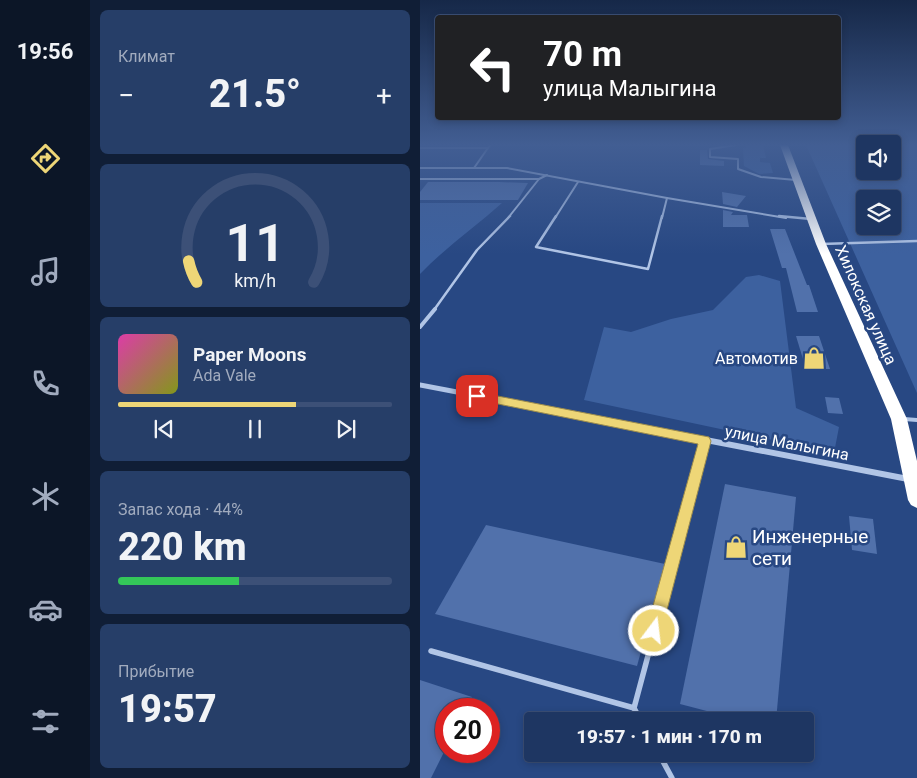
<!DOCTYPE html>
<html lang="ru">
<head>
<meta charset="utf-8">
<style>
  :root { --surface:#1e3662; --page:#263e68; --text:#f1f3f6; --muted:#a1abbe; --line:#3c5077; --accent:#eed677 }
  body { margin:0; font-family:Roboto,sans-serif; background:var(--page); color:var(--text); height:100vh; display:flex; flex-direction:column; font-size:19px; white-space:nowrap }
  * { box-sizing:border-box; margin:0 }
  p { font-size:16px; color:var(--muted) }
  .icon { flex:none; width:28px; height:28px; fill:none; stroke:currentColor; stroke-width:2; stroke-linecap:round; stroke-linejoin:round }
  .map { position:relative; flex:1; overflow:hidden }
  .side { display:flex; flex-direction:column; gap:10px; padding:10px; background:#101e36; width:330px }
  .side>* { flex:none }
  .hud { position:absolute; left:15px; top:15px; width:406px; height:105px; border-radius:5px; box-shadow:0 2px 8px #0003,0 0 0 1px var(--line); background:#202124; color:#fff; overflow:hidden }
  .fabs { position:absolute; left:436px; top:135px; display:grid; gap:10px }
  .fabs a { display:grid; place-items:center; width:45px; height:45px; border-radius:5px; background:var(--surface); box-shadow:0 2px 8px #0003,0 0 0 1px var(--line); font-size:25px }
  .speed { position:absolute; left:15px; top:698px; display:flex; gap:10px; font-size:25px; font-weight:700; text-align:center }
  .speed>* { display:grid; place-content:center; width:65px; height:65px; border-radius:50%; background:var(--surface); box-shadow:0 2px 8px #0003,0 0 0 1px var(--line); line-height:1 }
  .speed .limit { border:8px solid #d22; background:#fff; color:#111 }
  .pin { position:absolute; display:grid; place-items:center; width:42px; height:42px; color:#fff; margin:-21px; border-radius:10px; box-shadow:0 2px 8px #0006 }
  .me { position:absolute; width:55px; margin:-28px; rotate:15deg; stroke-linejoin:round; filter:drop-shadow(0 0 4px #0008) }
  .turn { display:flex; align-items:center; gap:18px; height:105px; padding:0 25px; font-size:22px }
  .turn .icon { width:65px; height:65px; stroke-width:2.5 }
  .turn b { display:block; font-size:35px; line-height:42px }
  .big { font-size:38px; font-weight:800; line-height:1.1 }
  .side .widget { flex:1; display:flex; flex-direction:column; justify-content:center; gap:8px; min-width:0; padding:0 18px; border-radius:8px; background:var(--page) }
  .side .dial { align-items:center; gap:0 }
  .dial svg { height:130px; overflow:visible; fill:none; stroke:var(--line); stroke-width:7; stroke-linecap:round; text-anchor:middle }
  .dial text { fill:var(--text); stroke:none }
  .song { display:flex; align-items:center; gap:15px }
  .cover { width:60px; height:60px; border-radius:8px; background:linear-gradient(135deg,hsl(320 70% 55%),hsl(70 70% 35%)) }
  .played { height:5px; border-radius:2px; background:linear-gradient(90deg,var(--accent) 65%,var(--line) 65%) }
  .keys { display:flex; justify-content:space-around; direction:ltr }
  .heat { display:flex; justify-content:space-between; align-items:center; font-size:28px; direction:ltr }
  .charge { height:8px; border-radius:4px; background:linear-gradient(90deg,#34c759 44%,var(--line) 0) }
  .trip { position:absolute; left:104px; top:712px; width:290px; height:50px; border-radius:5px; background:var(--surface); box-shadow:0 2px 8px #0003,0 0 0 1px var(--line); font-weight:800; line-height:50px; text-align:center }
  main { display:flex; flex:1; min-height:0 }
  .tab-bar { display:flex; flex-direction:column; width:90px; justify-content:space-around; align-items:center; background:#0c1627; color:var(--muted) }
  .tab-bar .icon { width:35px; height:35px }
  .tab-bar .on { color:var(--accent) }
  .tab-bar b { font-size:22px; color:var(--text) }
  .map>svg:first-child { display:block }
  .green { fill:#3d619f; fill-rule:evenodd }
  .building { fill:#5171ab }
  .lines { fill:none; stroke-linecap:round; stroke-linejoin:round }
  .lane-far4 { stroke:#b1c5e6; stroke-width:2 }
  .lane-far3 { stroke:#b1c5e6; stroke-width:2.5 }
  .lane-far2 { stroke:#b1c5e6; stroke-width:4 }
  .lane-far1 { stroke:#b1c5e6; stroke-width:4.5 }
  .lane { stroke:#b1c5e6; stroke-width:5.5 }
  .street-far1 { stroke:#b1c5e6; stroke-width:5 }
  .street { stroke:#b1c5e6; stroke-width:6 }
  .highway { fill:#fff; fill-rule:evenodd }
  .route { fill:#eed677; stroke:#9b8b4d }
  .labels { text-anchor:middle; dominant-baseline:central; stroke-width:5; stroke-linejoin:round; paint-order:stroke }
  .street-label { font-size:16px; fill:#fff; stroke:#284883 }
  .poi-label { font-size:16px; fill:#fff; stroke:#284883; text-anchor:end }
  .near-poi-label { font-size:19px; fill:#fff; stroke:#284883; text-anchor:start }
</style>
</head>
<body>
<main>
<nav class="tab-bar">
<b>19:56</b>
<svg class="icon on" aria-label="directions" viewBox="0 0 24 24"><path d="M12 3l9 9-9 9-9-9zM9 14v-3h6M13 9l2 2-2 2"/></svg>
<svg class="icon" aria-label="music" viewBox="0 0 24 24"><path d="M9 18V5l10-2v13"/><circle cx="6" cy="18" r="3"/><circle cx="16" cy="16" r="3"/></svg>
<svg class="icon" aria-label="phone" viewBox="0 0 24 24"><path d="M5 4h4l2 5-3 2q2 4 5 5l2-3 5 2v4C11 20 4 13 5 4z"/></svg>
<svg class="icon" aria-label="climate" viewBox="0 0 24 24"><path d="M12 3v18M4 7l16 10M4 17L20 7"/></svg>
<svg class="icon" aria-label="car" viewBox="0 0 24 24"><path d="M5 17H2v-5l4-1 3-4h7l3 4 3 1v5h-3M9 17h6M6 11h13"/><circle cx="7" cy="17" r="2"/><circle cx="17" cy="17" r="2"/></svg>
<svg class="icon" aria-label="filters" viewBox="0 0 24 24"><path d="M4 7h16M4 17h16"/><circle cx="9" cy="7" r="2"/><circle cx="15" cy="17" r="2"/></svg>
</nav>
<section class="side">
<div class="widget"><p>Климат</p>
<div class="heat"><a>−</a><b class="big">21.5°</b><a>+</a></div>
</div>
<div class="widget dial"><svg viewBox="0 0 100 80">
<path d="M14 69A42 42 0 1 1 86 69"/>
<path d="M14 69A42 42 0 0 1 9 56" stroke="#eed677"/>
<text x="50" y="56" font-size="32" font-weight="700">11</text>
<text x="50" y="72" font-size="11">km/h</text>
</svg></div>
<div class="widget">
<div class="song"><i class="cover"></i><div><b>Paper Moons</b><p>Ada Vale</p></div></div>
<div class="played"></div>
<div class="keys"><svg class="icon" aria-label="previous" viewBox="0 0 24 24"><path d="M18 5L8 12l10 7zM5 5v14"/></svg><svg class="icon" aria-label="pause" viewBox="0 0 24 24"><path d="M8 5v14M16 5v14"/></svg><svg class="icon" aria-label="next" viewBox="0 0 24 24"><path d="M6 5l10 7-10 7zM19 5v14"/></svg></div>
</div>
<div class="widget"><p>Запас хода · 44%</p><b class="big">220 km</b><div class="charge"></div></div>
<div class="widget"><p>Прибытие</p><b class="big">19:57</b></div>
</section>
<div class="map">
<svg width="497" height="778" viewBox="0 0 497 778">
  <rect width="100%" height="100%" fill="#284883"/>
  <g class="green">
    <path d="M325 145H343L346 158H340V162L350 163 353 173 339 174 324 166 323 148H326Z"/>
    <path d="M386 145H445V171H472L473 145H497V393ZM445 199H472V226H445Z"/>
    <path d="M0 203H82C55 227 25 248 0 274Z"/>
    <path d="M339 275 360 281 376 408 419 427 414 453 164 400 184 327 211 332 251 319 293 310 326 277Z"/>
  </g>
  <g class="building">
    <path d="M280 150H287L288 159 304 161V166L280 165Z"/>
    <path d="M8 182H79L108 183 98 200H0V192Z"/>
    <path d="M302 192 326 196 317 207 303 204Z"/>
    <path d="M303 210 313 212 311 215H327L329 227H303Z"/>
    <path d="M350 229H365L387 285H389L398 312H377L366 268H362Z"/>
    <path d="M376 336H399L410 369H386Z"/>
    <path d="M405 397 419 398 423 414 408 413Z"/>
    <path d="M305 484 376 497 356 721H325L260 704Z"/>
    <path d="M429 516 453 519 457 554 432 550Z"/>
    <path d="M66 525 245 564 217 666 15 614Z"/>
    <path d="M0 680 52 697 46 709H26V748L11 778H0Z"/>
  </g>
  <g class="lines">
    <g class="lane-far4">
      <path d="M316 145 290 149V157L318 159V169L341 177 376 180"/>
      <path d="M0 148H68"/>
      <path d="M0 168H87L247 198 366 218"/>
      <path d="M54 168 70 145"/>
      <path d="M0 179H119L127 175"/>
      <path d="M88 218 119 179"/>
      <path d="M135 218 158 182"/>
      <path d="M242 218 247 198"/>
    </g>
    <g class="lane-far3">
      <path d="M136 216 116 247 228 269 242 216"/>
      <path d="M359 216 391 219"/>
      <path d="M401 244 497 241"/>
      <path d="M14 310 57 250 90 216"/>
    </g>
    <g class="lane-far2">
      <path d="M0 327 15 309"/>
      <path d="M484 419 497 420"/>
    </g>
    <path class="lane-far1" d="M247 582 285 441"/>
    <g class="lane">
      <path d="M11 651 214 708 221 721"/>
      <path d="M214 708 248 581"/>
      <path d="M239 754 252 778"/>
    </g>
    <path class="street-far1" d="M0 385 231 429"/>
    <path class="street" d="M224 428 488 479"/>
    <path class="highway" d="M360 145H368L406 244 487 419 497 461V508L491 505 488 500 471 419 396 244Z"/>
  </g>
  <linearGradient id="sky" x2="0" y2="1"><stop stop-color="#162848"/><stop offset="0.57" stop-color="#425e93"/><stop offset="1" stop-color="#425e93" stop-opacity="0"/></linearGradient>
  <rect width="497" height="254" fill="url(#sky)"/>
  <path class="route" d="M57 392 289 437 291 441 240 637 234 640 229 637 226 631 278 444 53 399 51 396Z"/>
  <defs>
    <symbol id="shop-bare" viewBox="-9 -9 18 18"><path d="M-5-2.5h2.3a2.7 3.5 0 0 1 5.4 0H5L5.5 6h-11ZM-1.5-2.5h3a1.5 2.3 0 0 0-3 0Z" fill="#eed677" stroke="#284883" stroke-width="2.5" paint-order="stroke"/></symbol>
  </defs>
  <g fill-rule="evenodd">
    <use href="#shop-bare" x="378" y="342" width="32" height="32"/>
    <use href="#shop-bare" x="300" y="531" width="32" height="32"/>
  </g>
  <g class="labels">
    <g class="street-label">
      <text transform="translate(446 305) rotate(66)">Хилокская улица</text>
      <text transform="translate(367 443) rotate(11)">улица Малыгина</text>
    </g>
    <g class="poi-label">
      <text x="378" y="358">Автомотив</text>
    </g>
    <g class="near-poi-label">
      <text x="332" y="536">Инженерные<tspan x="332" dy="22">сети</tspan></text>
    </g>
  </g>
</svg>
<div class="fabs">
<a><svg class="icon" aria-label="sound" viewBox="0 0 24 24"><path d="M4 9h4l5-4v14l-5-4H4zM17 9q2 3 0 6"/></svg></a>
<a><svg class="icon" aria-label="layers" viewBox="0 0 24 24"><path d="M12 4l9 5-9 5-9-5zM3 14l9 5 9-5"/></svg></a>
</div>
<div class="speed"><div class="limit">20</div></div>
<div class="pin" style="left:57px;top:396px;background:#d93025"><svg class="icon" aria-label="arrive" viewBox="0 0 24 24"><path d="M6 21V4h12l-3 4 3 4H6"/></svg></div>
<svg class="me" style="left:234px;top:631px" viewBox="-20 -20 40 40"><circle r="17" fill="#eed677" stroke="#fff" stroke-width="3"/><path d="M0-11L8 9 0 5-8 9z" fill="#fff"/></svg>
<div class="trip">19:57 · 1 мин · 170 m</div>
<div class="hud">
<div class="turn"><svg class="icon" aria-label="left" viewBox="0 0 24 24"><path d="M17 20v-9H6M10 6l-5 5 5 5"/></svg><div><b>70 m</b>улица Малыгина</div></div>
</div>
</div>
</main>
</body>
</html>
